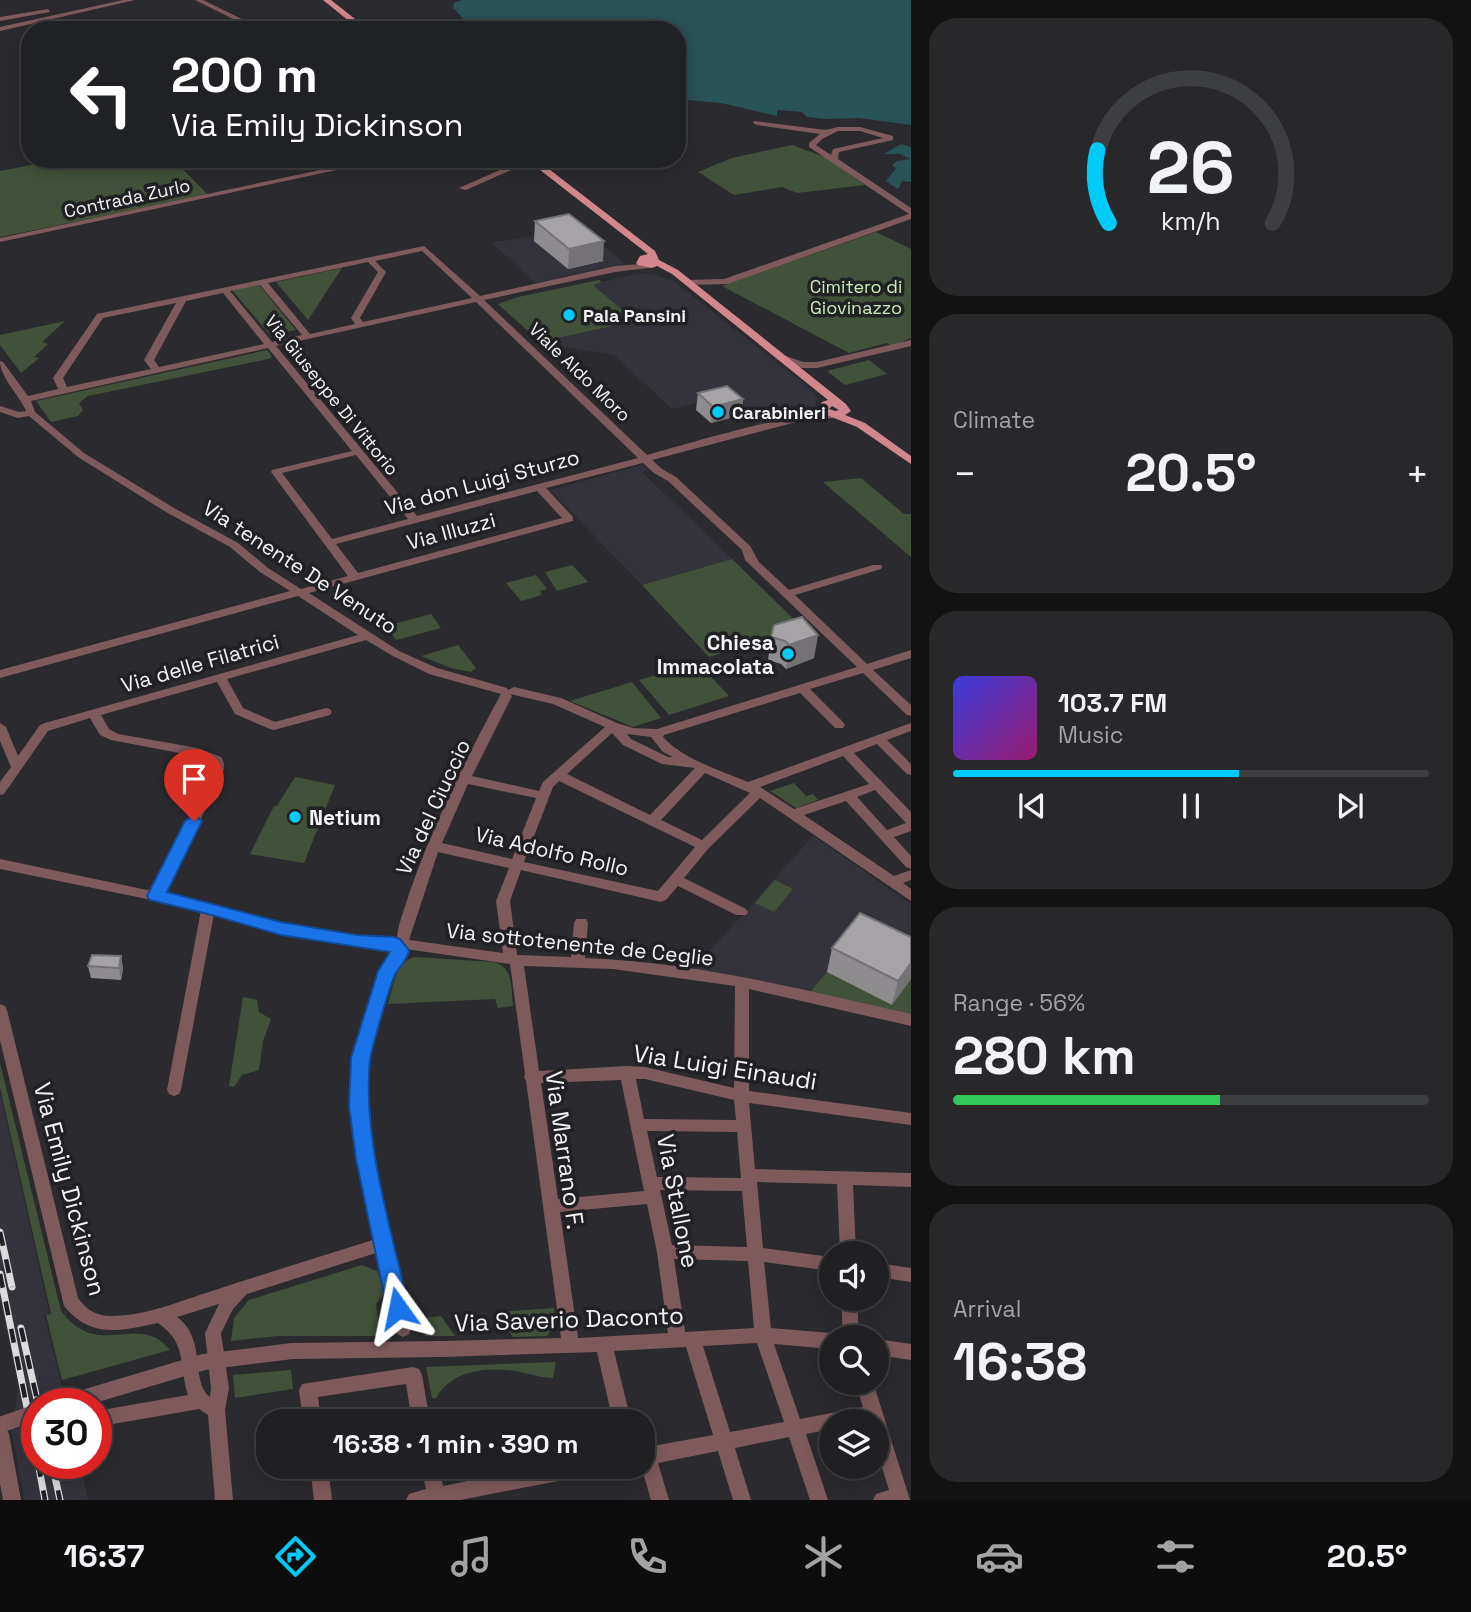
<!DOCTYPE html>
<html lang="en">
<head>
<meta charset="utf-8">
<style>
  :root { --surface:#202022; --page:#28282a; --text:#f1f3f6; --muted:#a2a3a5; --line:#3d3e40; --accent:#00cbf8 }
  body { margin:0; font-family:"Space Grotesk",sans-serif; background:var(--page); color:var(--text); height:100vh; display:flex; flex-direction:column; font-size:26px; white-space:nowrap }
  * { box-sizing:border-box; margin:0 }
  p { font-size:23px; color:var(--muted) }
  .icon { flex:none; width:38px; height:38px; fill:none; stroke:currentColor; stroke-width:2; stroke-linecap:round; stroke-linejoin:round }
  .map { position:relative; flex:1; overflow:hidden }
  .side { display:flex; flex-direction:column; gap:18px; padding:18px; background:#121213; width:560px }
  .side>* { flex:none }
  .hud { position:absolute; left:21px; top:21px; width:665px; height:147px; border-radius:28px; box-shadow:0 4px 18px #0003,0 0 0 2px var(--line); background:#202124; color:#fff; overflow:hidden }
  .tools { position:absolute; left:819px; top:1241px; display:grid; gap:14px }
  .tools a { display:grid; place-items:center; width:70px; height:70px; border-radius:50%; background:var(--surface); box-shadow:0 4px 18px #0003,0 0 0 2px var(--line); font-size:35px }
  .speed { position:absolute; left:21px; top:1388px; display:flex; gap:14px; font-size:35px; font-weight:700; text-align:center }
  .speed>* { display:grid; place-content:center; width:91px; height:91px; border-radius:50%; background:var(--surface); box-shadow:0 4px 18px #0003,0 0 0 2px var(--line); line-height:1 }
  .speed .limit { border:10px solid #d22; background:#fff; color:#111 }
  .pin { position:absolute; display:grid; place-items:center; width:60px; height:60px; color:#fff; margin:-72px -30px; border-radius:50% 50% 50% 0; rotate:-45deg; box-shadow:0 0 7px #0007 }
  .pin .icon { rotate:45deg }
  .me { position:absolute; width:77px; margin:-38px; rotate:348deg; stroke-linejoin:round; filter:drop-shadow(0 0 5px #0008) }
  .turn { display:flex; align-items:center; gap:24px; height:147px; padding:0 35px; font-size:32px }
  .turn .icon { width:91px; height:91px; stroke-width:2.5 }
  .turn b { display:block; font-size:49px; line-height:60px }
  .big { font-size:52px; font-weight:700; line-height:1.1 }
  .side .card { flex:1; display:flex; flex-direction:column; justify-content:center; gap:10px; min-width:0; padding:0 24px; border-radius:28px; background:var(--page) }
  .side .dial { align-items:center; gap:0 }
  .dial svg { height:182px; overflow:visible; fill:none; stroke:var(--line); stroke-width:7; stroke-linecap:round; text-anchor:middle }
  .dial text { fill:var(--text); stroke:none }
  .song { display:flex; align-items:center; gap:21px }
  .cover { width:84px; height:84px; border-radius:10px; background:linear-gradient(135deg,hsl(240 70% 55%),hsl(320 70% 35%)) }
  .played { height:7px; border-radius:4px; background:linear-gradient(90deg,var(--accent) 60%,var(--line) 60%) }
  .keys { display:flex; justify-content:space-around; direction:ltr }
  .heat { display:flex; justify-content:space-between; align-items:center; font-size:38px; direction:ltr }
  .charge { height:10px; border-radius:5px; background:linear-gradient(90deg,#34c759 56%,var(--line) 0) }
  .trip { position:absolute; left:256px; top:1409px; width:399px; height:70px; border-radius:28px; background:var(--surface); box-shadow:0 4px 18px #0003,0 0 0 2px var(--line); font-weight:700; line-height:70px; text-align:center }
  .tab-bar { display:flex; height:112px; justify-content:space-around; align-items:center; background:#0d0d0e; color:var(--muted) }
  .tab-bar .icon { width:49px; height:49px }
  .tab-bar .current { color:var(--accent) }
  .tab-bar b { font-size:32px; color:var(--text) }
  main { display:flex; flex:1; min-height:0 }
  .map>svg:first-child { display:block }
  .built { fill:#34333c }
  .green { fill:#42523a }
  .water { fill:#295357 }
  .lines { fill:none; stroke-linecap:round; stroke-linejoin:round }
  .minor { fill:#7e5a5c; fill-rule:evenodd }
  .major { fill:#d1878d; fill-rule:evenodd }
  .rail-casing { stroke:#dbdadd; stroke-width:7 }
  .rail { stroke:#212024; stroke-width:4.5; stroke-dasharray:14; stroke-linecap:butt }
  .minor-bridge { stroke:#7e5a5c; stroke-width:16 }
  .wall { fill:#8f8c90 }
  .shaded-wall { fill:#747275 }
  .building { fill:#a6a3a7; stroke:#747275; stroke-width:2 }
  .route { fill:#1a73e8; stroke:#114b97; stroke-width:2 }
  .poi-dot { fill:#00cbf8; stroke:#212024; stroke-width:2.5 }
  .labels { text-anchor:middle; dominant-baseline:central; stroke-width:7; stroke-linejoin:round; paint-order:stroke }
  .far-street-label { font-size:18px; fill:#f4f4f6; stroke:#212024 }
  .far-park-label { font-size:18px; fill:#c9ebb7; stroke:#212024 }
  .far-poi-label { font-size:18px; font-weight:bold; fill:#f4f4f6; stroke:#212024; text-anchor:start }
  .street-label { font-size:21px; fill:#f4f4f6; stroke:#212024 }
  .poi-label { font-size:21px; font-weight:bold; fill:#f4f4f6; stroke:#212024; text-anchor:end }
  .near-street-label { font-size:24px; fill:#f4f4f6; stroke:#212024 }
</style>
</head>
<body>
<main>
<div class="map">
<svg width="911" height="1500" viewBox="0 0 911 1500">
  <rect width="100%" height="100%" fill="#2b2a2e"/>
  <g class="built">
    <path d="M585 223 588 225 581 228 625 263 536 283 491 242 529 237Z"/>
    <path d="M637 274H651L672 280 807 386 817 398 815 407 807 412 757 425 724 396 672 409 614 355 564 347 555 339 634 321 592 284Z"/>
    <path d="M642 465 648 470 642 472 732 559 642 585 550 490Z"/>
    <path d="M813 836 911 904V964L827 972 810 992 693 970Z"/>
    <path d="M0 1091 49 1313 44 1315 66 1403 37 1404V1463H80L88 1500H25L11 1430 19 1384 0 1301Z"/>
  </g>
  <g class="green">
    <path d="M792 145 825 157 865 185 797 193 782 187 734 195 698 172 732 158Z"/>
    <path d="M63 159H173L208 195 0 237V171Z"/>
    <path d="M876 232 911 249V338L892 346 887 343 849 353 722 286Z"/>
    <path d="M342 268 308 320 276 282Z"/>
    <path d="M599 280 602 282 593 285 635 321 540 342 498 304 518 297Z"/>
    <path d="M259 285 296 330 270 335 232 290Z"/>
    <path d="M65 321 42 342 48 344 34 357 39 358 21 373 0 345V335Z"/>
    <path d="M267 350 272 357 268 359 88 396 79 403 83 410 78 416 51 422 36 401Z"/>
    <path d="M869 360 887 374 845 385 827 371Z"/>
    <path d="M861 478 904 514H911V557L823 482Z"/>
    <path d="M732 559 803 628 709 657 642 585Z"/>
    <path d="M572 565 588 582 557 591 545 572Z"/>
    <path d="M536 575 547 589 540 591 542 595 521 601 506 583Z"/>
    <path d="M431 614 441 628 396 640 386 626Z"/>
    <path d="M458 645 476 668 471 672 451 668 421 656Z"/>
    <path d="M698 663 729 696 669 715 639 680Z"/>
    <path d="M632 682 661 718 633 727 570 701Z"/>
    <path d="M295 777 335 785 304 863 250 854 274 806H277Z"/>
    <path d="M794 783 806 796 813 794 818 800 796 808 770 791Z"/>
    <path d="M775 880 793 889 774 912 755 903Z"/>
    <path d="M416 957 493 962C514 967 511 988 513 1006L498 1008 495 999 388 1004C394 986 395 960 416 957Z"/>
    <path d="M911 964V1016L810 992 827 972Z"/>
    <path d="M243 997 257 1000 259 1012 271 1019 263 1041 259 1070 242 1075 234 1087 229 1086Z"/>
    <path d="M0 1063 61 1311C99 1362 138 1310 170 1350L62 1380 46 1315 51 1314 0 1087Z"/>
    <path d="M362 1265 377 1271 385 1293 376 1304 381 1336H278L231 1341 234 1318 249 1300Z"/>
    <path d="M554 1308 556 1322 547 1336 513 1337 496 1312Z"/>
    <path d="M441 1316 455 1336H425L422 1318Z"/>
    <path d="M556 1362 553 1378C539 1378 529 1373 515 1371 486 1367 452 1370 436 1398H432L426 1367Z"/>
    <path d="M291 1370 293 1389 235 1398 233 1375Z"/>
  </g>
  <g class="water">
    <path d="M462 0H911V125L859 118 826 119 807 117 802 112 777 110V116L721 103 677 99V30H479L468 24 455 10 458 9H453L454 3Z"/>
    <path d="M901 144 911 147V182L902 181 898 189 886 181 896 168 892 165 897 161 910 159 900 154H884Z"/>
  </g>
  <g class="lines">
    <g class="minor">
      <path d="M123 0H135L0 31V27Z"/>
      <path d="M195 0H203L264 30H255Z"/>
      <path d="M48 9 50 12 0 21V17Z"/>
      <path d="M754 121 826 130 838 127H860L893 136V140L839 152 838 159 911 208V219L728 284 685 285 684 283 688 280 724 279 909 214 809 147V143L820 134 757 125 753 123ZM838 131H860L883 138 833 149 831 155 816 145 822 139Z"/>
      <path d="M372 159H388L0 242V238Z"/>
      <path d="M525 159 534 160 466 190 459 188Z"/>
      <path d="M424 246 480 296 615 266 652 263V267L649 268 615 272 484 300 647 455C677 447 821 403 840 415L835 418 804 420 652 460 662 469 676 477 750 546 759 562 789 590 873 565H881L882 567 881 569 795 595 867 664 911 650V658L873 670 911 705V716L907 715 863 673 810 689 843 722 845 725 843 728H835L800 693 664 735 663 737C684 760 720 770 748 782L911 723V731L887 740 911 764V775L907 774 877 744 854 753 911 812V831L894 837 911 856V869L906 867 846 801 804 815 894 876 911 870V880L903 883 911 889V901L760 798 708 849 684 878 746 909 748 912 746 915H736L678 886 666 900 661 902 521 870 510 901 517 955 571 957 574 923 576 919H586L588 923 585 958C696 962 804 990 911 1014V1026L749 989V1091L911 1113V1125L749 1103 755 1169 911 1173V1187L853 1185 856 1253H840L837 1184 757 1182 763 1248 831 1257V1271L764 1262 771 1328 831 1333 838 1337H831V1349L774 1344 800 1419 863 1407 855 1382H873L910 1500H873L876 1494 889 1490 877 1451V1421H831V1429L806 1434 828 1500H810L789 1437 735 1448 751 1500H733L718 1451 658 1463 669 1500H651L641 1466 642 1448 713 1435 686 1347 614 1351 631 1421H613L597 1352 442 1357 436 1355 433 1349 436 1343 442 1341 561 1338 526 1081 524 1077 525 1074 510 964 406 949 405 957 390 983 376 1024 368 1056 365 1102 371 1150 411 1329 409 1334 403 1337 397 1334 395 1329 379 1252 247 1294 233 1309 221 1333 229 1388 225 1410 233 1500H215L208 1415 199 1409 96 1427V1411L188 1395C178 1364 188 1344 158 1323 121 1331 91 1339 64 1306L0 1040V1004L5 1006 7 1010 78 1298C86 1309 94 1315 109 1316 143 1317 180 1301 212 1291 267 1273 321 1256 376 1239L356 1150 350 1102V1079L356 1046 368 1003 380 973 394 949 357 946 281 934 214 914 181 1090 179 1094 174 1096 169 1094 167 1090 201 910 0 869V859L152 891 212 769 211 762 195 756 111 740 100 735 90 718 48 731 4 794 0 795V782L11 767 0 741V723L6 727 18 756 40 725 45 723 358 635 298 596 0 678V670L290 591 260 572 230 547 166 512 78 457 29 416 18 418 0 412V406L19 412 26 411C19 394 0 378 0 361L3 362 28 396 58 389 53 378 97 314ZM422 251 472 298 363 322 360 318 386 272 375 261ZM368 262 378 272 351 318 355 324 310 334 268 283ZM260 285 302 335 272 342 230 291ZM223 293 264 344 159 367 154 360 186 301ZM476 302 638 458 417 516 276 346ZM176 303 144 360 151 369 67 387 63 378 103 318ZM268 348 352 451 272 470 271 472 348 576 301 589 268 568 238 543 174 508 84 453 35 412 31 401ZM356 455 408 519 332 539 282 473ZM643 463 654 473 668 481 742 550 745 560 857 667 657 729 633 728 617 723 561 698 514 687 508 690 507 688 437 668 399 651 309 593 573 521V517L546 488ZM537 491 562 518 358 573 336 544ZM366 640 391 655 429 674 501 694C466 758 433 825 409 894 405 908 397 926 397 940L281 924 208 902 164 893 221 778C224 771 226 764 221 757L198 748 118 734 109 729 101 715 217 682 235 714 270 729 274 730 330 715 332 712 330 709 326 708 275 722 243 708 227 679ZM510 694 553 704 605 727 543 782 539 791 472 776 512 696ZM612 733 623 745 662 764 695 768 650 815 567 774ZM627 734 651 737 663 752 673 757H668L631 739ZM843 756 869 784 794 809 760 787ZM705 773 750 793 702 840 661 820ZM559 781 695 847 658 891 524 862 553 787ZM468 784 536 798 512 859 442 843ZM875 790 906 823 887 830 857 797ZM438 852 509 868 496 901 503 953 409 940ZM524 966 613 969 735 986 734 1088 645 1067 627 1066 539 1071ZM636 1079H645L734 1100 736 1120 644 1119ZM621 1080 644 1191 558 1199 541 1083ZM647 1131 737 1132 741 1178 657 1177ZM660 1190 742 1191 747 1247 672 1245ZM647 1204 657 1252 668 1333 578 1338 560 1212ZM674 1259 748 1261 754 1328 685 1332ZM219 1304 205 1333 211 1388 210 1397C190 1382 207 1338 177 1317ZM757 1343 784 1422 730 1432 703 1346Z"/>
      <path d="M911 340V346L817 368H802L781 359 786 356 803 362H817Z"/>
      <path d="M877 1263 911 1268V1282L877 1277Z"/>
      <path d="M841 1298H857L859 1337H843Z"/>
      <path d="M877 1339 911 1344V1360L877 1355Z"/>
      <path d="M413 1367 419 1369 422 1375 430 1421H412L406 1384 318 1397 321 1421H303L299 1390 302 1384Z"/>
      <path d="M0 1426 6 1428 9 1434 21 1500H3L0 1484Z"/>
      <path d="M310 1466H328L332 1500H314Z"/>
      <path d="M421 1466H439L443 1486 542 1466H598L595 1472 589 1475 460 1500H406L409 1494 426 1489Z"/>
    </g>
    <g class="major">
      <path d="M323 0H331L369 30H360Z"/>
      <path d="M526 159H536L655 251 659 260 678 270 846 404 851 411 845 415 865 423 911 456V464L857 427 819 412 818 410 822 402 828 400 672 274 657 266 652 268 638 265 636 263 640 256 648 254ZM832 406 839 410 835 411 829 409Z"/>
    </g>
    <defs>
      <g id="rail">
        <path d="M0 1232 12 1287"/>
        <path d="M0 1274 37 1457"/>
        <path d="M21 1328 38 1404"/>
        <path d="M38 1463 45 1500"/>
        <path d="M52 1463 60 1500"/>
      </g>
    </defs>
    <use href="#rail" class="rail-casing"/>
    <use href="#rail" class="rail"/>
    <g class="minor-bridge">
      <path d="M63 1404 204 1362 292 1351 442 1349"/>
      <path d="M0 1425 37 1412"/>
    </g>
  </g>
  <g class="wall">
    <path d="M535 221 603 261 568 269 534 241Z"/>
    <path d="M698 393 743 399 741 415 711 423 696 410Z"/>
    <path d="M774 625 814 658 786 669 781 664 768 660 771 637Z"/>
    <path d="M911 937 892 1005 827 972 832 948Z"/>
    <path d="M121 956 123 969 121 980 91 978 88 966Z"/>
  </g>
  <g class="shaded-wall">
    <path d="M604 241 603 261 568 269 569 249Z"/>
    <path d="M743 399 741 415 711 423 713 407Z"/>
    <path d="M818 635 814 658 786 669 789 645Z"/>
    <path d="M121 956 123 969 121 980 119 968Z"/>
    <path d="M911 963V979L892 1005 898 981Z"/>
  </g>
  <g class="building">
    <path d="M569 214 604 241 569 249 535 221Z"/>
    <path d="M727 386 743 399 713 407 698 393Z"/>
    <path d="M802 617 818 635 789 645 785 641 771 637 774 625Z"/>
    <path d="M860 913 911 937V963L898 981 832 948Z"/>
    <path d="M92 955 121 956 119 968 88 966Z"/>
  </g>
  <path class="route" d="M194 815 202 821 167 892 281 922 357 935 394 937 400 939 409 950C407 961 401 964 396 973 390 984 372 1047 370 1060 362 1137 392 1232 409 1308L406 1314 398 1317 391 1314 387 1308 356 1159 349 1106 351 1058 378 971 390 952 281 935 208 914 150 900 147 896 185 821Z"/>
  <g class="poi-dot">
    <circle cx="569" cy="315" r="7"/>
    <circle cx="718" cy="412" r="7"/>
    <circle cx="788" cy="654" r="7"/>
    <circle cx="295" cy="817" r="7"/>
  </g>
  <g class="labels">
    <g class="far-street-label">
      <text transform="translate(127 198) rotate(-12)">Contrada Zurlo</text>
      <text transform="translate(580 372) rotate(44)">Viale Aldo Moro</text>
      <text transform="translate(332 395) rotate(51)">Via Giuseppe Di Vittorio</text>
    </g>
    <g class="far-park-label">
      <text x="856" y="286">Cimitero di<tspan x="856" dy="21">Giovinazzo</tspan></text>
    </g>
    <g class="far-poi-label">
      <text x="583" y="315">Pala Pansini</text>
      <text x="732" y="412">Carabinieri</text>
    </g>
    <g class="street-label">
      <text transform="translate(482 482) rotate(-15)">Via don Luigi Sturzo</text>
      <text transform="translate(451 531) rotate(-15)">Via Illuzzi</text>
      <text transform="translate(300 567) rotate(33)">Via tenente De Venuto</text>
      <text transform="translate(200 663) rotate(-16)">Via delle Filatrici</text>
      <text transform="translate(433 807) rotate(-65)">Via del Ciuccio</text>
      <text transform="translate(552 851) rotate(13)">Via Adolfo Rollo</text>
      <text transform="translate(580 944) rotate(6)">Via sottotenente de Ceglie</text>
    </g>
    <g class="poi-label">
      <text x="774" y="642">Chiesa<tspan x="774" dy="24">Immacolata</tspan></text>
      <text x="309" y="817" text-anchor="start">Netium</text>
    </g>
    <g class="near-street-label">
      <text transform="translate(725 1067) rotate(9)">Via Luigi Einaudi</text>
      <text transform="translate(565 1150) rotate(82)">Via Marrano F.</text>
      <text transform="translate(70 1189) rotate(75)">Via Emily Dickinson</text>
      <text transform="translate(678 1201) rotate(79)">Via Stallone</text>
      <text transform="translate(569 1319) rotate(-2)">Via Saverio Daconto</text>
    </g>
  </g>
</svg>
<div class="tools">
<a><svg class="icon" aria-label="sound" viewBox="0 0 24 24"><path d="M4 9h4l5-4v14l-5-4H4zM17 9q2 3 0 6"/></svg></a>
<a><svg class="icon" aria-label="search" viewBox="0 0 24 24"><circle cx="10" cy="10" r="6"/><path d="M15 15l6 6"/></svg></a>
<a><svg class="icon" aria-label="layers" viewBox="0 0 24 24"><path d="M12 4l9 5-9 5-9-5zM3 14l9 5 9-5"/></svg></a>
</div>
<div class="speed"><div class="limit">30</div></div>
<div class="pin" style="left:194px;top:821px;background:#d93025"><svg class="icon" aria-label="arrive" viewBox="0 0 24 24"><path d="M6 21V4h12l-3 4 3 4H6"/></svg></div>
<svg class="me" style="left:398px;top:1308px" viewBox="-20 -20 40 40"><path d="M0-17L14 15 0 8-14 15z" fill="#1a73e8" stroke="#fff" stroke-width="4"/></svg>
<div class="trip">16:38 · 1 min · 390 m</div>
<div class="hud">
<div class="turn"><svg class="icon" aria-label="left" viewBox="0 0 24 24"><path d="M17 20v-9H6M10 6l-5 5 5 5"/></svg><div><b>200 m</b>Via Emily Dickinson</div></div>
</div>
</div>
<section class="side">
<div class="card dial"><svg viewBox="0 0 100 80">
<path d="M14 69A42 42 0 1 1 86 69"/>
<path d="M14 69A42 42 0 0 1 9 37" stroke="#00cbf8"/>
<text x="50" y="56" font-size="32" font-weight="700">26</text>
<text x="50" y="72" font-size="11">km/h</text>
</svg></div>
<div class="card"><p>Climate</p>
<div class="heat"><a>−</a><b class="big">20.5°</b><a>+</a></div>
</div>
<div class="card">
<div class="song"><i class="cover"></i><div><b>103.7 FM</b><p>Music</p></div></div>
<div class="played"></div>
<div class="keys"><svg class="icon" aria-label="previous" viewBox="0 0 24 24"><path d="M18 5L8 12l10 7zM5 5v14"/></svg><svg class="icon" aria-label="pause" viewBox="0 0 24 24"><path d="M8 5v14M16 5v14"/></svg><svg class="icon" aria-label="next" viewBox="0 0 24 24"><path d="M6 5l10 7-10 7zM19 5v14"/></svg></div>
</div>
<div class="card"><p>Range · 56%</p><b class="big">280 km</b><div class="charge"></div></div>
<div class="card"><p>Arrival</p><b class="big">16:38</b></div>
</section>
</main>
<nav class="tab-bar">
<b>16:37</b>
<svg class="icon current" aria-label="directions" viewBox="0 0 24 24"><path d="M12 3l9 9-9 9-9-9zM9 14v-3h6M13 9l2 2-2 2"/></svg>
<svg class="icon" aria-label="music" viewBox="0 0 24 24"><path d="M9 18V5l10-2v13"/><circle cx="6" cy="18" r="3"/><circle cx="16" cy="16" r="3"/></svg>
<svg class="icon" aria-label="phone" viewBox="0 0 24 24"><path d="M5 4h4l2 5-3 2q2 4 5 5l2-3 5 2v4C11 20 4 13 5 4z"/></svg>
<svg class="icon" aria-label="climate" viewBox="0 0 24 24"><path d="M12 3v18M4 7l16 10M4 17L20 7"/></svg>
<svg class="icon" aria-label="car" viewBox="0 0 24 24"><path d="M5 17H2v-5l4-1 3-4h7l3 4 3 1v5h-3M9 17h6M6 11h13"/><circle cx="7" cy="17" r="2"/><circle cx="17" cy="17" r="2"/></svg>
<svg class="icon" aria-label="filters" viewBox="0 0 24 24"><path d="M4 7h16M4 17h16"/><circle cx="9" cy="7" r="2"/><circle cx="15" cy="17" r="2"/></svg>
<b>20.5°</b>
</nav>
</body>
</html>
